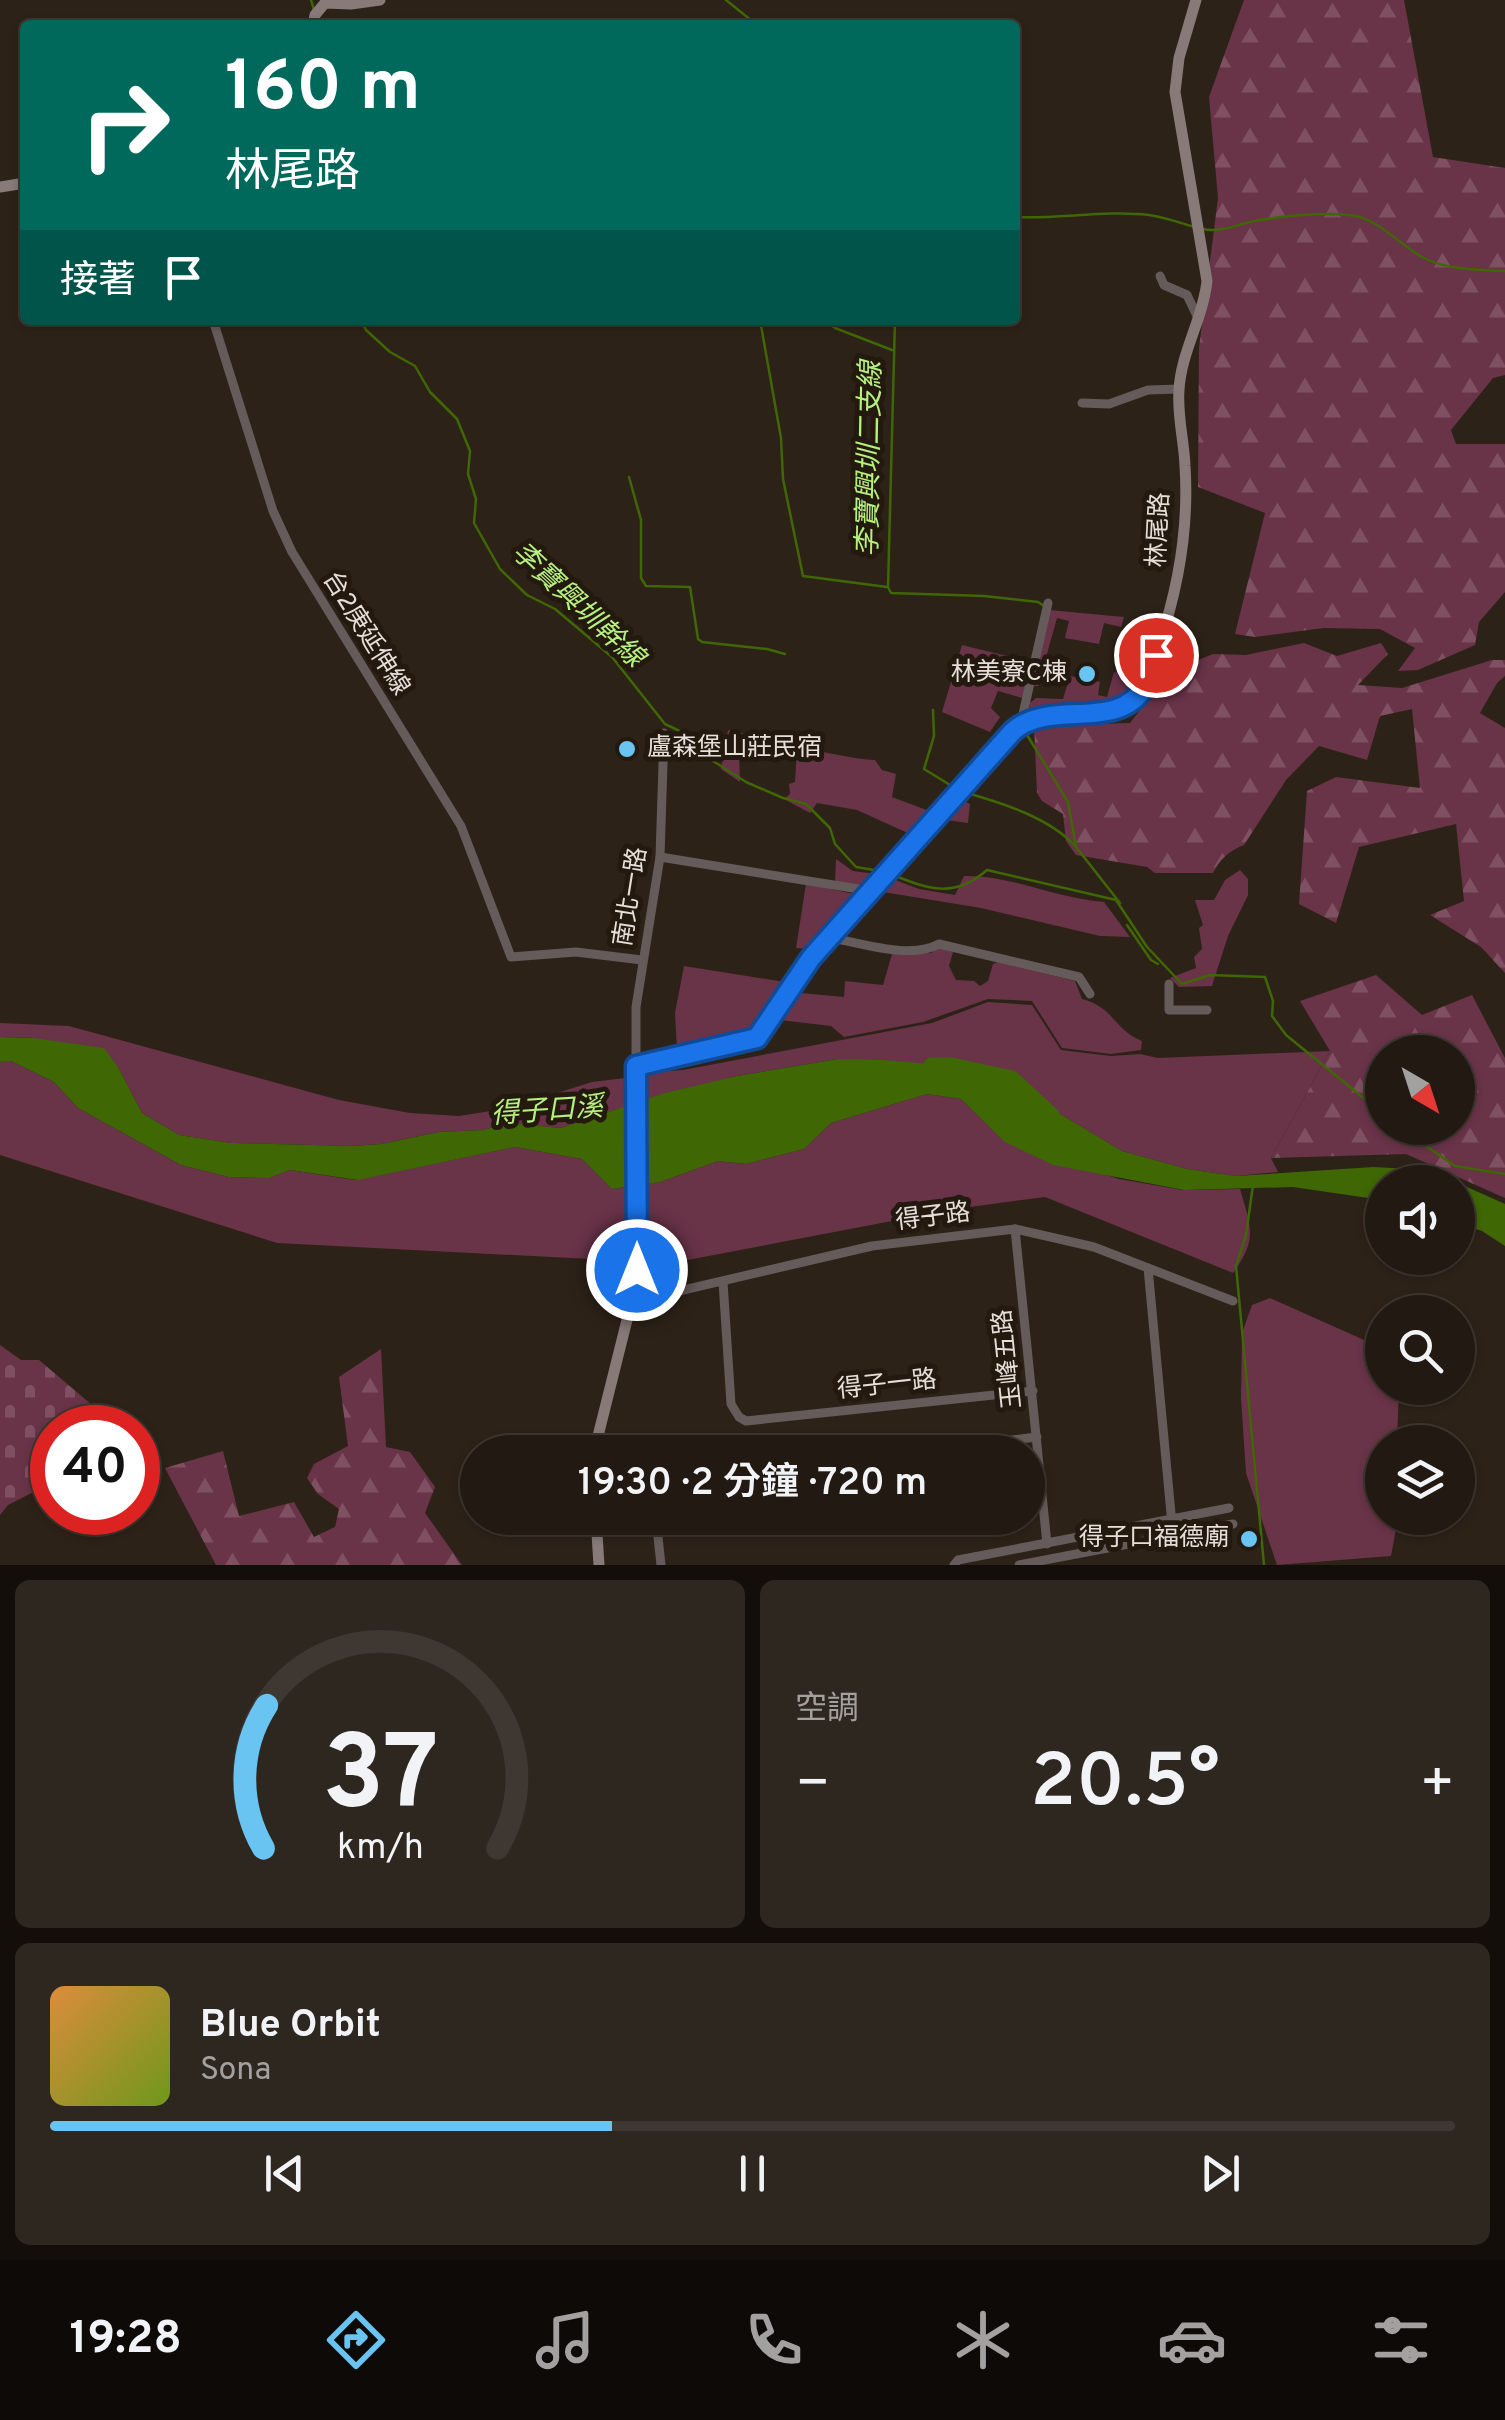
<!DOCTYPE html>
<html lang="zh-TW">
<head>
<meta charset="utf-8">
<style>
  :root { --surface:#221a12; --page:#2e2720; --text:#f1f3f6; --muted:#a2a19f; --line:#3f3832; --accent:#69c4f1 }
  body { margin:0; font-family:Overpass,"Noto Sans TC",sans-serif; background:var(--page); color:var(--text); height:100vh; display:flex; flex-direction:column; font-size:38px; white-space:nowrap }
  * { box-sizing:border-box; margin:0 }
  p { font-size:32px; color:var(--muted) }
  .icon { flex:none; width:55px; height:55px; fill:none; stroke:currentColor; stroke-width:2; stroke-linecap:round; stroke-linejoin:round }
  .map { position:relative; height:1565px; overflow:hidden }
  .panel { display:flex; flex-direction:column; gap:15px; padding:15px; background:#130e0a; flex:1 }
  .panel>* { flex:none }
  .hud { position:absolute; left:20px; top:20px; width:1000px; height:305px; border-radius:10px; box-shadow:0 2px 8px #0004,0 0 0 2px var(--line); background:#00695c; color:#fff; overflow:hidden }
  .needle { width:65px; rotate:141deg }
  .buttons { position:absolute; left:1365px; top:1035px; display:grid; gap:20px }
  .buttons a { display:grid; place-items:center; width:110px; height:110px; border-radius:50%; background:var(--surface); box-shadow:0 2px 8px #0004,0 0 0 2px var(--line); font-size:50px }
  .speed { position:absolute; left:30px; top:1405px; display:flex; gap:20px; font-size:50px; font-weight:700; text-align:center }
  .speed>* { display:grid; place-content:center; width:130px; height:130px; border-radius:50%; background:var(--surface); box-shadow:0 2px 8px #0004,0 0 0 2px var(--line); line-height:1 }
  .speed .limit { border:15px solid #d22; background:#fff; color:#111 }
  .pin { position:absolute; display:grid; place-items:center; width:85px; height:85px; color:#fff; margin:-42px; border:5px solid #fff; border-radius:50%; box-shadow:0 2px 10px #0007 }
  .me { position:absolute; width:110px; margin:-55px; rotate:0deg; stroke-linejoin:round; filter:drop-shadow(0 0 8px #0008) }
  .turn { display:flex; align-items:center; gap:35px; height:210px; padding:0 40px; font-size:45px }
  .turn .icon { width:130px; height:130px; stroke-width:2.5 }
  .turn b { display:block; font-size:70px; line-height:85px }
  .then { display:flex; align-items:center; height:95px; padding:0 40px; background:#0003; gap:20px; font-size:38px }
  .big { font-size:75px; font-weight:600; line-height:1.1 }
  .panel .tile { flex:1; display:flex; flex-direction:column; justify-content:center; gap:15px; min-width:0; padding:0 35px; border-radius:15px; background:var(--page) }
  .panel .dial { align-items:center; gap:0 }
  .dial svg { height:260px; overflow:visible; fill:none; stroke:var(--line); stroke-width:7; stroke-linecap:round; text-anchor:middle }
  .dial text { fill:var(--text); stroke:none }
  .song { display:flex; align-items:center; gap:30px }
  .cover { width:120px; height:120px; border-radius:15px; background:linear-gradient(135deg,hsl(30 70% 55%),hsl(80 70% 35%)) }
  .played { height:10px; border-radius:5px; background:linear-gradient(90deg,var(--accent) 40%,var(--line) 40%) }
  .keys { display:flex; justify-content:space-around; direction:ltr }
  .heat { display:flex; justify-content:space-between; align-items:center; font-size:55px; direction:ltr }
  .panel .tiles { flex:1; display:grid; gap:15px; grid-template-columns:1fr 1fr }
  .tile:last-child { grid-column:span 2 }
  .trip { position:absolute; left:460px; top:1435px; width:585px; height:100px; border-radius:50px; background:var(--surface); box-shadow:0 2px 8px #0004,0 0 0 2px var(--line); font-weight:600; line-height:100px; text-align:center }
  .dock { display:flex; height:160px; justify-content:space-around; align-items:center; background:#0e0a07; color:var(--muted) }
  .dock .icon { width:70px; height:70px }
  .dock .active { color:var(--accent) }
  .dock b { font-size:45px; color:var(--text) }
  .map>svg:first-child { display:block }
  .grass { fill:#693348 }
  .forest { fill:url(#forest-firs); fill-rule:evenodd }
  .cemetery { fill:url(#cemetery-stones) }
  .water { fill:#3f6704 }
  .lines { fill:none; stroke-linecap:round; stroke-linejoin:round }
  .stream { stroke:#3f6704; stroke-width:2.5 }
  .river { stroke:#3f6704; stroke-width:15 }
  .street { stroke:#645b5a; stroke-width:9 }
  .secondary { stroke:#877a78; stroke-width:11 }
  .route-casing { stroke:#114b97; stroke-width:25 }
  .route { stroke:#1a73e8; stroke-width:18 }
  .poi-dot { fill:#69c4f1; stroke:#23190f; stroke-width:4 }
  .labels { text-anchor:middle; dominant-baseline:central; stroke-width:10; stroke-linejoin:round; paint-order:stroke }
  .street-label { font-size:25px; fill:#e6ded8; stroke:#23190f }
  .poi-label { font-size:25px; fill:#e6ded8; stroke:#23190f; text-anchor:end }
  .water-label { font-size:28px; font-style:italic; fill:#b6f07e; stroke:#23190f }
</style>
</head>
<body>
<div class="map">
<svg width="1505" height="1565" viewBox="0 0 1505 1565">
  <defs>
    <pattern id="forest-firs" width="22" height="20" patternUnits="userSpaceOnUse" patternTransform="scale(2.5)"><rect width="22" height="20" fill="#693348"/><path d="M5 1l3.5 6h-7zM16 11l3.5 6h-7z" fill="#7e5062"/></pattern>
    <pattern id="cemetery-stones" width="16" height="16" patternUnits="userSpaceOnUse" patternTransform="scale(2.5)"><rect width="16" height="16" fill="#693348"/><path d="M2 7V4a2 2 0 0 1 4 0v3zM10 15v-3a2 2 0 0 1 4 0v3z" fill="#7e5062"/></pattern>
  </defs>
  <rect width="100%" height="100%" fill="#2d2218"/>
  <g class="grass">
    <path d="M1049 610 1124 617 1121 627 1104 623 1099 644 1065 638 1069 621 1057 618 1038 686H1034Z"/>
    <path d="M962 645 1035 663 1026 699 998 691 991 708 1000 717 990 732 942 712Z"/>
    <path d="M1114 672 1142 679C1124 721 1067 713 1029 715L1030 703 1036 698 1063 699 1070 676 1100 682 1098 695 1107 697Z"/>
    <path d="M728 730 753 736 751 750 739 752 740 782 721 769Z"/>
    <path d="M797 749C824 750 848 759 875 760L882 770 896 774 892 797 932 812 912 835 857 810 817 803 810 813 784 799 790 794 789 784 795 782Z"/>
    <path d="M960 799 970 804 968 823 939 819Z"/>
    <path d="M836 859 853 871 876 874 865 888 835 883Z"/>
    <path d="M1240 870 1248 879V895L1228 936 1212 986 1179 987 1170 978 1196 968 1194 957 1202 949 1199 928 1203 925 1195 900H1214L1225 880Z"/>
    <path d="M964 876C1011 875 1057 899 1104 902L1130 937 1100 936 981 908 877 891 890 878 919 889 955 895Z"/>
    <path d="M806 884 859 895 810 949 796 948Z"/>
    <path d="M940 947 953 952 949 966 956 980 974 981 980 986 988 981 993 964 998 962 1075 981 1082 999C1114 1007 1114 1030 1142 1041L1141 1050 1111 1054 1062 1048 1032 1001 988 999 923 1022 844 1037 831 1026 780 1020 787 1001 796 1000 801 993 844 997 845 981 883 985 892 954 931 953Z"/>
    <path d="M684 966 785 982 760 1024 750 1034 677 1050 675 1013Z"/>
    <path d="M988 1002 1032 1005 1061 1050 1111 1056 1140 1054 1158 1058 1330 1051 1271 1158 1278 1172 1236 1176 1187 1169 1122 1151 1002 1079 955 1066 838 1059 737 1076 640 1102 641 1073 683 1070 932 1023Z"/>
    <path d="M0 1023 69 1026 339 1100 410 1113 459 1116 510 1108 592 1082 625 1078 627 1106 561 1128 508 1123 483 1130 439 1132 381 1144 353 1146 231 1143 179 1135 142 1113 118 1067 33 1038 0 1037Z"/>
    <path d="M0 1061H11L54 1082 78 1108 181 1165 229 1177 269 1178 290 1170 355 1180 515 1147 582 1159 612 1189 626 1187 629 1261 277 1243 0 1155Z"/>
    <path d="M927 1094 961 1099 1005 1141 1119 1179 1183 1190 1240 1189C1251 1227 1258 1239 1233 1273L1045 1197 955 1209 640 1269 641 1184 660 1182 718 1161 746 1164 804 1149 831 1123Z"/>
    <path d="M1270 1298 1382 1348V1388H1399L1397 1442H1382V1518H1398L1391 1556 1277 1565 1246 1473 1241 1398 1242 1333 1252 1305Z"/>
  </g>
  <g class="forest">
    <path d="M1244 0H1404L1433 157 1505 168V375L1493 378 1451 430 1456 444H1505V592L1479 622 1475 645 1418 670 1398 671 1415 648 1380 629 1324 628 1255 637 1235 634 1265 513 1198 487 1199 348 1218 198 1209 97Z"/>
    <path d="M1304 643 1337 656 1381 643 1388 654 1358 685 1402 688 1492 660H1505V676L1497 683 1480 713 1505 728V973L1481 947 1430 915 1464 901 1456 824 1359 847 1336 923 1299 904 1307 791 1336 777 1420 788 1412 709 1380 716 1367 760 1319 746 1286 780 1244 845C1229 851 1220 859 1213 873H1155L1147 867 1076 855 1066 841 1063 814 1042 801 1037 793 1034 726 1130 723 1144 705 1159 660 1186 665 1213 654 1246 655Z"/>
    <path d="M1376 975 1422 1015 1472 995 1505 1058V1198L1406 1154 1271 1158 1330 1051 1300 1001ZM1382 1052H1458V1128H1382Z"/>
    <path d="M381 1349 386 1447 410 1452 435 1487 425 1513 462 1565H216L165 1468 223 1451 239 1516 294 1502 314 1537 335 1527 339 1509 318 1494 307 1478 314 1464 348 1446 339 1377Z"/>
  </g>
  <path class="cemetery" d="M0 1345 21 1360H39L118 1427 52 1428V1466L42 1473 45 1486 8 1505 0 1515Z"/>
  <g class="water">
    <path d="M0 1037 33 1038 104 1048 118 1067 142 1113 179 1135 231 1143 353 1146 381 1144 439 1132 483 1130 508 1123 561 1128 665 1093 737 1076 838 1059 882 1060 955 1066 1002 1079 1122 1151 1187 1169 1236 1176 1373 1167 1430 1170 1457 1182H1382V1200L1293 1187 1184 1190 1053 1165 1005 1142 961 1099 927 1094 831 1123 804 1149 746 1164 718 1161 660 1182 612 1189 582 1159 515 1147 358 1180 290 1170 269 1178 229 1177 181 1165 78 1108 54 1082 11 1061H0Z"/>
    <path d="M1458 1183 1505 1204V1246L1482 1231 1458 1223Z"/>
  </g>
  <g class="lines">
    <g class="stream">
      <path d="M311 0 314 10"/>
      <path d="M726 0 757 25"/>
      <path d="M1015 217C1059 219 1105 210 1149 215 1165 217 1179 223 1195 227"/>
      <path d="M1202 229C1222 233 1237 224 1255 221 1280 216 1332 211 1356 216 1381 222 1399 244 1422 257 1446 270 1478 270 1505 271"/>
      <path d="M361 320 366 330 390 352 415 366 430 392 457 419 470 451 468 474 476 499 474 523 500 569 527 595 555 609 612 657 665 724 690 736 713 761 746 782 783 798 806 804 830 828 835 844 856 867 880 871"/>
      <path d="M760 320 781 438 783 479 803 576 887 587"/>
      <path d="M825 320 835 328 892 350"/>
      <path d="M895 320 888 587 891 593 984 596 1038 602 1044 606"/>
      <path d="M629 477 641 520V578L646 586 690 587 698 639 702 642 767 649 785 654"/>
      <path d="M933 710 934 736 924 769 955 788"/>
      <path d="M1024 730 1068 802 1076 847 1120 903"/>
      <path d="M967 793C1002 803 1050 818 1075 846"/>
      <path d="M893 875C930 890 955 898 987 870L1116 900 1147 947 1182 984 1210 975 1265 977 1273 1001 1272 1016 1286 1035 1382 1113"/>
      <path d="M869 882 878 872"/>
      <path d="M1127 925 1151 960 1158 964"/>
      <path d="M1400 1128 1455 1166 1505 1174"/>
      <path d="M1253 1185 1246 1235 1236 1266 1264 1565"/>
    </g>
    <path class="river" d="M931 1065H952L1012 1078 1052 1115"/>
    <g class="street">
      <path d="M1160 276 1164 285 1187 295 1199 320"/>
      <path d="M213 320 273 511 292 552 461 826 511 957 576 952 642 960"/>
      <path d="M1082 403 1109 404 1148 390 1179 389"/>
      <path d="M1025 721 1023 714 1048 603"/>
      <path d="M660 857 871 891"/>
      <path d="M831 938C863 943 910 960 939 944L1079 977 1090 994"/>
      <path d="M1169 984V1010H1207"/>
      <path d="M636 1066V1007L660 857 664 733"/>
      <path d="M1015 1229 1047 1544"/>
      <path d="M1148 1268 1173 1535"/>
      <path d="M723 1282 731 1404 739 1417 746 1421 1033 1391"/>
      <path d="M632 1302 872 1246 1015 1229 1094 1247 1233 1301"/>
      <path d="M906 1452 1037 1437"/>
      <path d="M656 1518 661 1565"/>
      <path d="M954 1565 958 1560 1229 1508"/>
      <path d="M1019 1565 1233 1524"/>
    </g>
    <g class="secondary">
      <path d="M313 25 315 15 325 3 351 4 380 0"/>
      <path d="M0 187 25 183"/>
      <path d="M594 1452 635 1288 636 1066 757 1038 811 959 1013 731C1050 700 1106 727 1134 699 1148 685 1153 664 1159 645 1179 586 1189 528 1185 466 1184 440 1177 416 1179 390 1181 352 1203 319 1207 281L1175 92 1179 58 1196 0"/>
      <path d="M596 1518 599 1565"/>
    </g>
  </g>
  <g class="lines">
    <defs>
      <path id="route" d="M637 1270 636 1066 757 1038 811 958 1013 731C1052 698 1118 733 1145 686 1150 677 1152 665 1156 655"/>
    </defs>
    <use href="#route" class="route-casing"/>
    <use href="#route" class="route"/>
  </g>
  <g class="poi-dot">
    <circle cx="1087" cy="674" r="10"/>
    <circle cx="627" cy="749" r="10"/>
    <circle cx="1249" cy="1539" r="10"/>
  </g>
  <g class="labels">
    <g class="street-label">
      <text transform="translate(1160 530) rotate(-87)">林尾路</text>
      <text transform="translate(365 634) rotate(58)">台2庚延伸線</text>
      <text transform="translate(632 897) rotate(-81)">南北一路</text>
      <text transform="translate(933 1218) rotate(-7)">得子路</text>
      <text transform="translate(1009 1359) rotate(-96)">玉峰五路</text>
      <text transform="translate(887 1386) rotate(-6)">得子一路</text>
    </g>
    <g class="poi-label">
      <text x="1067" y="674">林美寮C棟</text>
      <text x="647" y="749" text-anchor="start">盧森堡山莊民宿</text>
      <text x="1229" y="1539">得子口福德廟</text>
    </g>
    <g class="water-label">
      <text transform="translate(871 459) rotate(-89)">李寶興圳二支線</text>
      <text transform="translate(577 606) rotate(43)">李寶興圳幹線</text>
      <text transform="translate(547 1112) rotate(-4)">得子口溪</text>
    </g>
  </g>
</svg>
<div class="buttons">
<a><svg class="needle" viewBox="-14 -14 28 28"><path d="M0-13l5 13h-10z" fill="#e53935"/><path d="M0 13l5-13h-10z" fill="#a2a19f"/></svg></a>
<a><svg class="icon" aria-label="sound" viewBox="0 0 24 24"><path d="M4 9h4l5-4v14l-5-4H4zM17 9q2 3 0 6"/></svg></a>
<a><svg class="icon" aria-label="search" viewBox="0 0 24 24"><circle cx="10" cy="10" r="6"/><path d="M15 15l6 6"/></svg></a>
<a><svg class="icon" aria-label="layers" viewBox="0 0 24 24"><path d="M12 4l9 5-9 5-9-5zM3 14l9 5 9-5"/></svg></a>
</div>
<div class="speed"><div class="limit">40</div></div>
<div class="pin" style="left:1156px;top:655px;background:#d93025"><svg class="icon" aria-label="arrive" viewBox="0 0 24 24"><path d="M6 21V4h12l-3 4 3 4H6"/></svg></div>
<svg class="me" style="left:637px;top:1270px" viewBox="-20 -20 40 40"><circle r="17" fill="#1a73e8" stroke="#fff" stroke-width="3"/><path d="M0-11L8 9 0 5-8 9z" fill="#fff"/></svg>
<div class="trip">19:30 · 2 分鐘 · 720 m</div>
<div class="hud">
<div class="turn"><svg class="icon" aria-label="right" viewBox="0 0 24 24"><path d="M7 20v-9h11M14 6l5 5-5 5"/></svg><div><b>160 m</b>林尾路</div></div>
<div class="then">接著<svg class="icon" aria-label="arrive" viewBox="0 0 24 24"><path d="M6 21V4h12l-3 4 3 4H6"/></svg></div>
</div>
</div>
<section class="panel">
<div class="tiles">
<div class="tile dial"><svg viewBox="0 0 100 80">
<path d="M14 69A42 42 0 1 1 86 69"/>
<path d="M14 69A42 42 0 0 1 15 25" stroke="#69c4f1"/>
<text x="50" y="56" font-size="32" font-weight="700">37</text>
<text x="50" y="72" font-size="11">km/h</text>
</svg></div>
<div class="tile"><p>空調</p>
<div class="heat"><a>−</a><b class="big">20.5°</b><a>+</a></div>
</div>
<div class="tile">
<div class="song"><i class="cover"></i><div><b>Blue Orbit</b><p>Sona</p></div></div>
<div class="played"></div>
<div class="keys"><svg class="icon" aria-label="previous" viewBox="0 0 24 24"><path d="M18 5L8 12l10 7zM5 5v14"/></svg><svg class="icon" aria-label="pause" viewBox="0 0 24 24"><path d="M8 5v14M16 5v14"/></svg><svg class="icon" aria-label="next" viewBox="0 0 24 24"><path d="M6 5l10 7-10 7zM19 5v14"/></svg></div>
</div>
</div>
</section>
<nav class="dock">
<b>19:28</b>
<svg class="icon active" aria-label="directions" viewBox="0 0 24 24"><path d="M12 3l9 9-9 9-9-9zM9 14v-3h6M13 9l2 2-2 2"/></svg>
<svg class="icon" aria-label="music" viewBox="0 0 24 24"><path d="M9 18V5l10-2v13"/><circle cx="6" cy="18" r="3"/><circle cx="16" cy="16" r="3"/></svg>
<svg class="icon" aria-label="phone" viewBox="0 0 24 24"><path d="M5 4h4l2 5-3 2q2 4 5 5l2-3 5 2v4C11 20 4 13 5 4z"/></svg>
<svg class="icon" aria-label="climate" viewBox="0 0 24 24"><path d="M12 3v18M4 7l16 10M4 17L20 7"/></svg>
<svg class="icon" aria-label="car" viewBox="0 0 24 24"><path d="M5 17H2v-5l4-1 3-4h7l3 4 3 1v5h-3M9 17h6M6 11h13"/><circle cx="7" cy="17" r="2"/><circle cx="17" cy="17" r="2"/></svg>
<svg class="icon" aria-label="filters" viewBox="0 0 24 24"><path d="M4 7h16M4 17h16"/><circle cx="9" cy="7" r="2"/><circle cx="15" cy="17" r="2"/></svg>
</nav>
</body>
</html>
